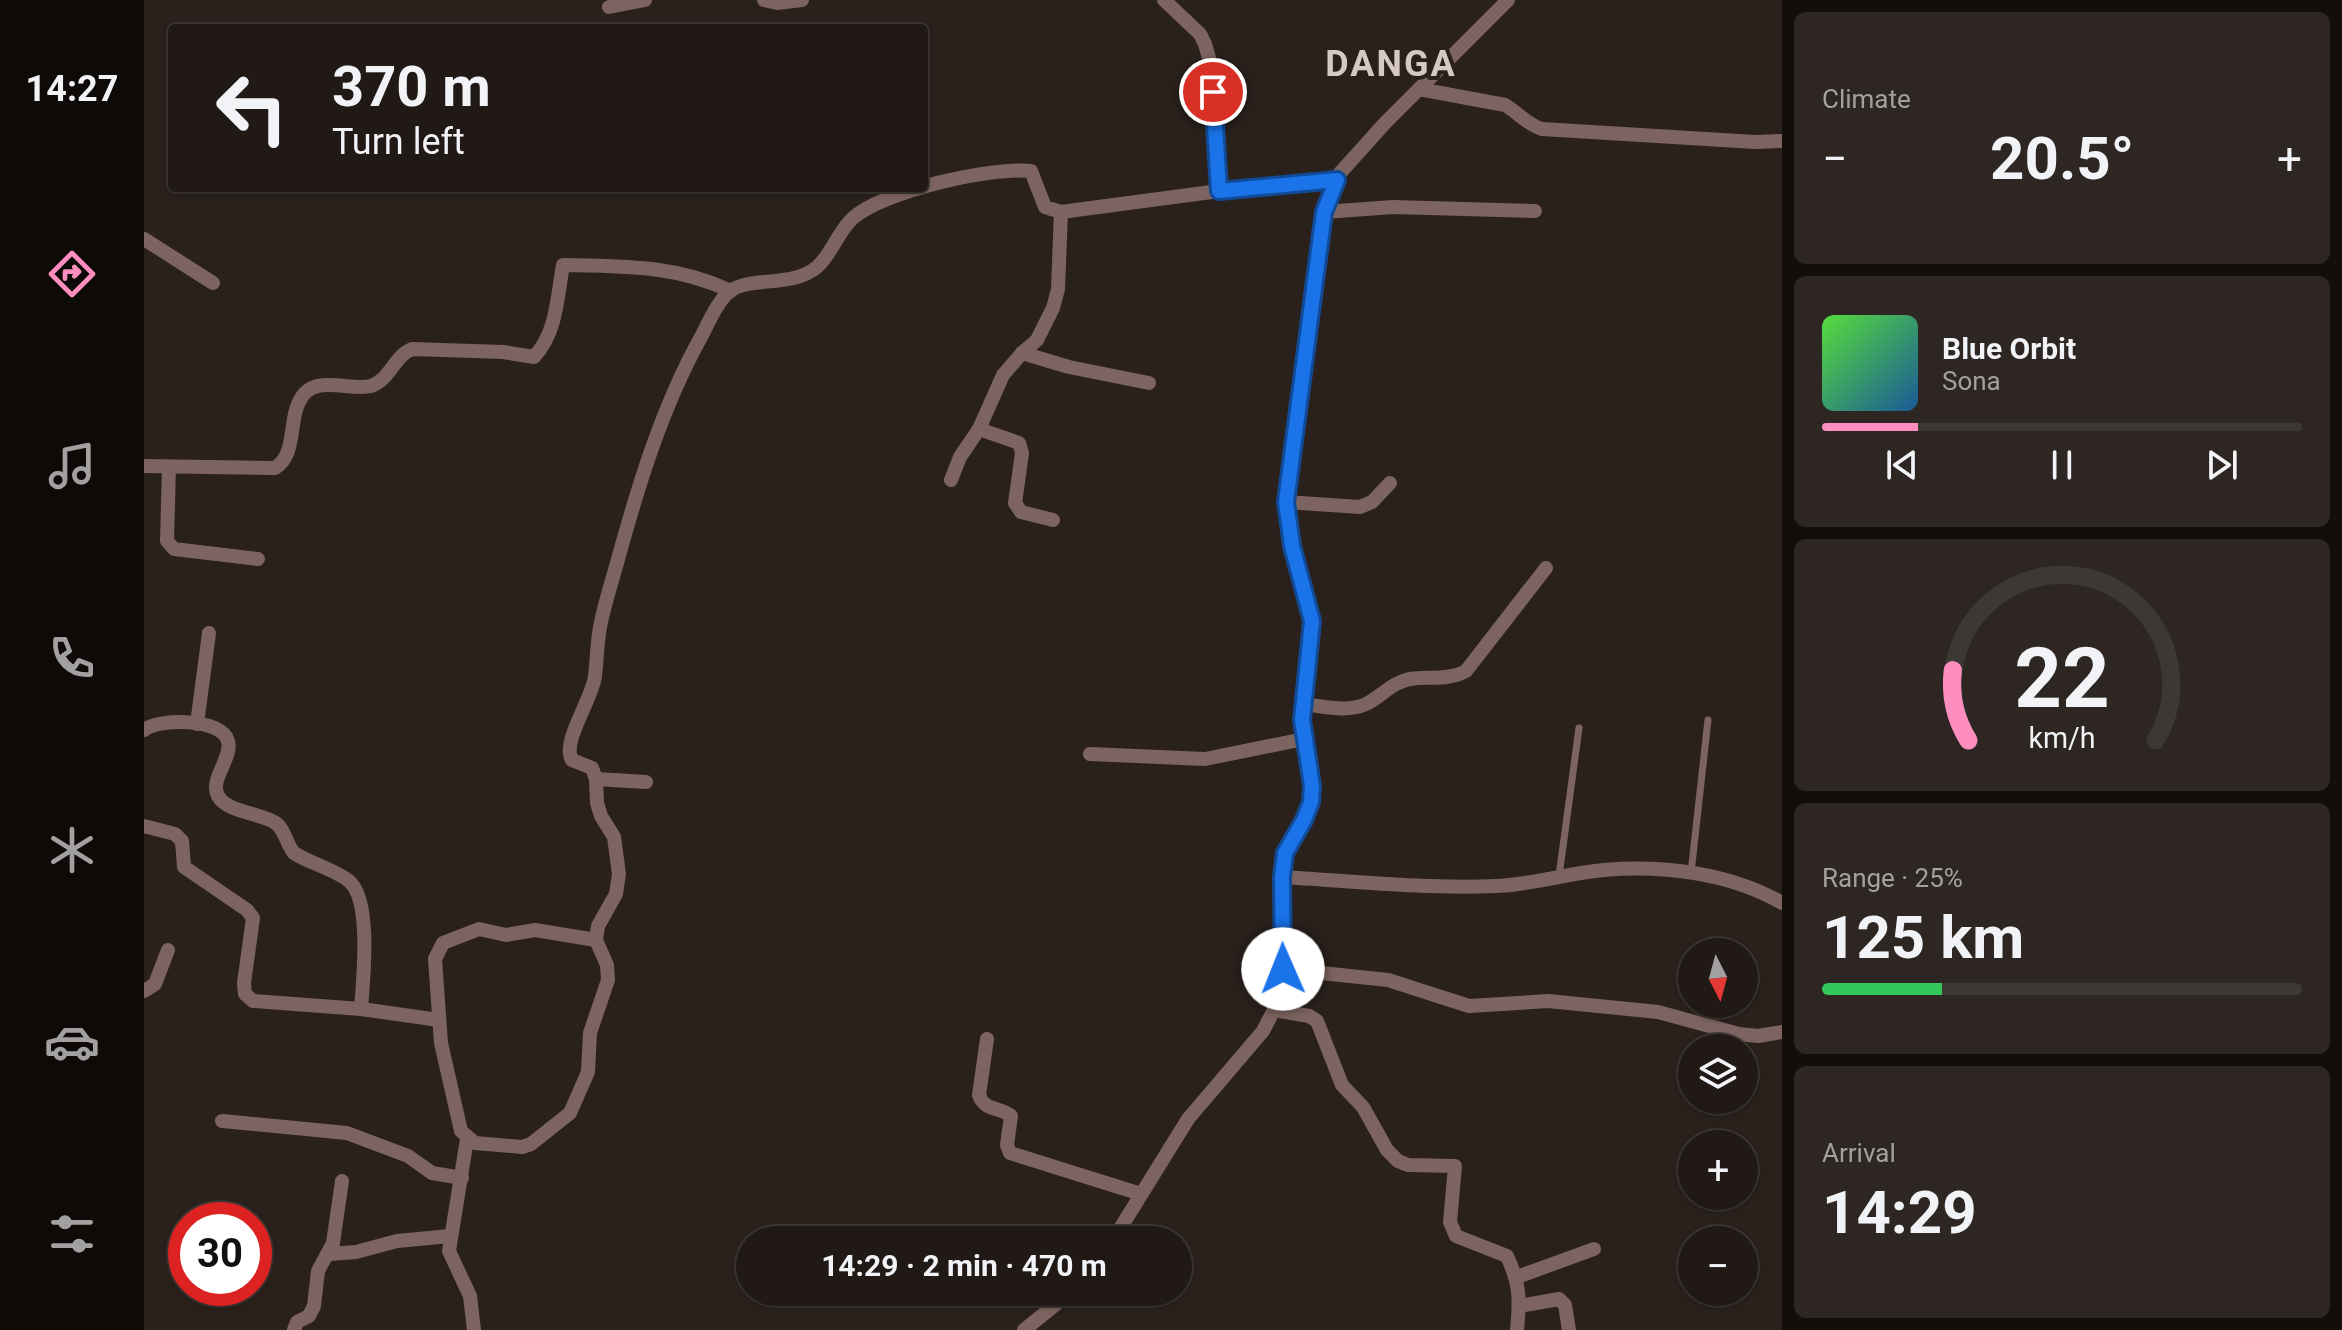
<!DOCTYPE html>
<html lang="en">
<head>
<meta charset="utf-8">
<style>
  :root { --surface:#201915; --page:#2d2622; --text:#f1f3f6; --muted:#a2a0a0; --line:#3d3834; --accent:#fd8ebf }
  body { margin:0; font-family:Roboto,sans-serif; background:var(--page); color:var(--text); height:100vh; display:flex; flex-direction:column; font-size:30px; white-space:nowrap }
  * { box-sizing:border-box; margin:0 }
  p { font-size:26px; color:var(--muted) }
  .icon { flex:none; width:44px; height:44px; fill:none; stroke:currentColor; stroke-width:2; stroke-linecap:round; stroke-linejoin:round }
  .map { position:relative; flex:1; overflow:hidden }
  .details { display:flex; flex-direction:column; gap:12px; padding:12px; background:#120e0c; width:560px }
  .details>* { flex:none }
  .guide { position:absolute; left:24px; top:24px; width:760px; height:168px; border-radius:8px; box-shadow:0 2px 6px #0004,0 0 0 2px var(--line); background:#201915; color:var(--text); overflow:hidden }
  .needle { width:52px; rotate:174deg }
  .controls { position:absolute; left:1534px; top:938px; display:grid; gap:16px }
  .controls a { display:grid; place-items:center; width:80px; height:80px; border-radius:50%; background:var(--surface); box-shadow:0 2px 6px #0004,0 0 0 2px var(--line); font-size:40px }
  .speed { position:absolute; left:24px; top:1202px; display:flex; gap:16px; font-size:40px; font-weight:700; text-align:center }
  .speed>* { display:grid; place-content:center; width:104px; height:104px; border-radius:50%; background:var(--surface); box-shadow:0 2px 6px #0004,0 0 0 2px var(--line); line-height:1 }
  .speed .limit { border:12px solid #d22; background:#fff; color:#111 }
  .pin { position:absolute; display:grid; place-items:center; width:68px; height:68px; color:#fff; margin:-34px; border:4px solid #fff; border-radius:50%; box-shadow:0 2px 8px #0007 }
  .me { position:absolute; width:88px; margin:-44px; rotate:359deg; stroke-linejoin:round; filter:drop-shadow(0 0 6px #0008) }
  .turn { display:flex; align-items:center; gap:28px; height:168px; padding:0 32px; font-size:36px }
  .turn .icon { width:104px; height:104px; stroke-width:2.5 }
  .turn b { display:block; font-size:56px; line-height:68px }
  .big { font-size:60px; font-weight:700; line-height:1.1 }
  .details .card { flex:1; display:flex; flex-direction:column; justify-content:center; gap:12px; min-width:0; padding:0 28px; border-radius:12px; background:var(--page) }
  .details .dial { align-items:center; gap:0 }
  .dial svg { height:208px; overflow:visible; fill:none; stroke:var(--line); stroke-width:7; stroke-linecap:round; text-anchor:middle }
  .dial text { fill:var(--text); stroke:none }
  .song { display:flex; align-items:center; gap:24px }
  .cover { width:96px; height:96px; border-radius:12px; background:linear-gradient(135deg,hsl(110 70% 55%),hsl(210 70% 35%)) }
  .played { height:8px; border-radius:4px; background:linear-gradient(90deg,var(--accent) 20%,var(--line) 20%) }
  .keys { display:flex; justify-content:space-around; direction:ltr }
  .heat { display:flex; justify-content:space-between; align-items:center; font-size:44px; direction:ltr }
  .charge { height:12px; border-radius:6px; background:linear-gradient(90deg,#34c759 25%,var(--line) 0) }
  .trip { position:absolute; left:592px; top:1226px; width:456px; height:80px; border-radius:40px; background:var(--surface); box-shadow:0 2px 6px #0004,0 0 0 2px var(--line); font-weight:700; line-height:80px; text-align:center }
  main { display:flex; flex:1; min-height:0 }
  .tabs { display:flex; flex-direction:column; width:144px; justify-content:space-around; align-items:center; background:#0d0a08; color:var(--muted) }
  .tabs .icon { width:56px; height:56px }
  .tabs .selected { color:var(--accent) }
  .tabs b { font-size:36px; color:var(--text) }
  .map>svg:first-child { display:block }
  .lines { fill:none; stroke-linecap:round; stroke-linejoin:round }
  .service { stroke:#7d6460; stroke-width:7 }
  .minor { stroke:#7d6460; stroke-width:14 }
  .route-casing { stroke:#114b97; stroke-width:20 }
  .route { stroke:#1a73e8; stroke-width:14 }
  .labels { text-anchor:middle; dominant-baseline:central; stroke-width:8; stroke-linejoin:round; paint-order:stroke }
  .district-label { font-size:36px; font-weight:bold; letter-spacing:2px; fill:#d5c9c2; stroke:#2a211c }
</style>
</head>
<body>
<main>
<nav class="tabs">
<b>14:27</b>
<svg class="icon selected" aria-label="directions" viewBox="0 0 24 24"><path d="M12 3l9 9-9 9-9-9zM9 14v-3h6M13 9l2 2-2 2"/></svg>
<svg class="icon" aria-label="music" viewBox="0 0 24 24"><path d="M9 18V5l10-2v13"/><circle cx="6" cy="18" r="3"/><circle cx="16" cy="16" r="3"/></svg>
<svg class="icon" aria-label="phone" viewBox="0 0 24 24"><path d="M5 4h4l2 5-3 2q2 4 5 5l2-3 5 2v4C11 20 4 13 5 4z"/></svg>
<svg class="icon" aria-label="climate" viewBox="0 0 24 24"><path d="M12 3v18M4 7l16 10M4 17L20 7"/></svg>
<svg class="icon" aria-label="car" viewBox="0 0 24 24"><path d="M5 17H2v-5l4-1 3-4h7l3 4 3 1v5h-3M9 17h6M6 11h13"/><circle cx="7" cy="17" r="2"/><circle cx="17" cy="17" r="2"/></svg>
<svg class="icon" aria-label="filters" viewBox="0 0 24 24"><path d="M4 7h16M4 17h16"/><circle cx="9" cy="7" r="2"/><circle cx="15" cy="17" r="2"/></svg>
</nav>
<div class="map">
<svg width="1638" height="1330" viewBox="0 0 1638 1330">
  <rect width="100%" height="100%" fill="#2a211c"/>
  <g class="lines">
    <g class="service">
      <path d="M1547 873 1564 720"/>
      <path d="M1415 876 1435 728"/>
    </g>
    <g class="minor">
      <path d="M620 0 633 3 658 0"/>
      <path d="M1020 0 1056 34 1061 44 1068 69 1070 145 1075 191"/>
      <path d="M465 7 501 0"/>
      <path d="M1275 89 1361 105C1375 113 1382 124 1398 129L1611 142 1638 141"/>
      <path d="M1180 212 1249 207 1391 211"/>
      <path d="M0 239 69 283"/>
      <path d="M878 353 925 367 1005 383"/>
      <path d="M835 429 875 443 878 453 871 503 877 512 909 520"/>
      <path d="M0 466 131 468C155 453 142 416 160 394 175 376 207 391 227 386 246 380 250 356 268 349L359 352 390 357C413 332 413 298 419 265 479 266 531 265 587 291"/>
      <path d="M25 467 23 541 30 549 114 559"/>
      <path d="M807 480 816 457 835 429 859 375 878 353 893 340 909 308 914 289 917 212"/>
      <path d="M1142 502 1216 507 1228 502 1246 483"/>
      <path d="M1159 704C1179 706 1203 713 1222 704 1237 697 1248 682 1266 679 1285 676 1304 681 1322 671L1402 568"/>
      <path d="M53 724 65 633"/>
      <path d="M0 730C15 718 78 718 84 741 89 758 65 779 74 796 83 812 115 813 130 822 141 828 142 844 150 853 167 864 190 869 205 881 228 900 219 981 217 1009"/>
      <path d="M946 754 1061 759 1160 739"/>
      <path d="M452 779 502 782"/>
      <path d="M0 826 31 834 38 841 40 867 103 910 109 918 100 983 101 994 109 1001 217 1009 295 1020"/>
      <path d="M1138 877C1207 881 1282 889 1351 886 1388 885 1424 873 1460 870 1520 865 1586 873 1638 903"/>
      <path d="M452 940 391 930 362 935 335 929 299 943 291 959 297 1043 317 1131 331 1143 378 1147 387 1144 426 1113 444 1072 446 1033 464 980 463 965 452 940 454 926 472 894 475 874 470 837 457 816 453 803 452 779 448 768 428 760C417 742 449 698 451 676 453 660 453 643 456 627 460 606 467 584 473 563 494 486 518 407 557 337 565 322 573 302 586 291 607 276 648 288 673 267 688 254 694 231 709 218 740 191 845 167 887 171L901 207 917 212 1075 191 1193 180"/>
      <path d="M1139 969 1244 980 1325 1006 1404 1001 1514 1012 1595 1034 1614 1036 1638 1032"/>
      <path d="M0 991 11 984 24 950"/>
      <path d="M1130 1010 1165 1016 1173 1021 1198 1085 1219 1107 1243 1150 1254 1161 1264 1165 1311 1166 1306 1222 1312 1236 1363 1256C1376 1284 1376 1299 1373 1330"/>
      <path d="M843 1039 835 1095C841 1112 855 1106 867 1116L863 1145 866 1153 997 1194"/>
      <path d="M78 1121 203 1133 264 1156 288 1173 318 1178"/>
      <path d="M323 1139 305 1251 326 1296 330 1330"/>
      <path d="M969 1240 1044 1119 1119 1031 1133 1004 1137 985 1138 877 1141 853 1160 820 1167 802 1168 786 1158 720 1168 621 1148 546 1142 502 1180 212 1196 173 1241 123 1364 0"/>
      <path d="M186 1254 212 1252 253 1241 306 1236"/>
      <path d="M1373 1277 1450 1249"/>
      <path d="M1375 1306 1415 1299 1421 1305 1425 1330"/>
      <path d="M150 1330 153 1322 165 1316 170 1306 174 1271 189 1243 198 1181"/>
      <path d="M880 1330 927 1292"/>
    </g>
  </g>
  <g class="lines">
    <defs>
      <path id="route" d="M1069 92 1075 191 1193 180 1180 212 1142 502 1148 546 1168 621 1158 720 1168 786 1167 802 1160 820 1141 853 1138 877 1139 969"/>
    </defs>
    <use href="#route" class="route-casing"/>
    <use href="#route" class="route"/>
  </g>
  <g class="labels">
    <g class="district-label">
      <text x="1247" y="64">DANGA</text>
    </g>
  </g>
</svg>
<div class="controls">
<a><svg class="needle" viewBox="-14 -14 28 28"><path d="M0-13l5 13h-10z" fill="#e53935"/><path d="M0 13l5-13h-10z" fill="#a2a0a0"/></svg></a>
<a><svg class="icon" aria-label="layers" viewBox="0 0 24 24"><path d="M12 4l9 5-9 5-9-5zM3 14l9 5 9-5"/></svg></a>
<a>+</a>
<a>−</a>
</div>
<div class="speed"><div class="limit">30</div></div>
<div class="pin" style="left:1069px;top:92px;background:#d93025"><svg class="icon" aria-label="arrive" viewBox="0 0 24 24"><path d="M6 21V4h12l-3 4 3 4H6"/></svg></div>
<svg class="me" style="left:1139px;top:969px" viewBox="-20 -20 40 40"><circle r="19" fill="#fff"/><path d="M0-13L10 11 0 6-10 11z" fill="#1a73e8"/></svg>
<div class="trip">14:29 · 2 min · 470 m</div>
<div class="guide">
<div class="turn"><svg class="icon" aria-label="left" viewBox="0 0 24 24"><path d="M17 20v-9H6M10 6l-5 5 5 5"/></svg><div><b>370 m</b>Turn left</div></div>
</div>
</div>
<section class="details">
<div class="card"><p>Climate</p>
<div class="heat"><a>−</a><b class="big">20.5°</b><a>+</a></div>
</div>
<div class="card">
<div class="song"><i class="cover"></i><div><b>Blue Orbit</b><p>Sona</p></div></div>
<div class="played"></div>
<div class="keys"><svg class="icon" aria-label="previous" viewBox="0 0 24 24"><path d="M18 5L8 12l10 7zM5 5v14"/></svg><svg class="icon" aria-label="pause" viewBox="0 0 24 24"><path d="M8 5v14M16 5v14"/></svg><svg class="icon" aria-label="next" viewBox="0 0 24 24"><path d="M6 5l10 7-10 7zM19 5v14"/></svg></div>
</div>
<div class="card dial"><svg viewBox="0 0 100 80">
<path d="M14 69A42 42 0 1 1 86 69"/>
<path d="M14 69A42 42 0 0 1 8 42" stroke="#fd8ebf"/>
<text x="50" y="56" font-size="32" font-weight="700">22</text>
<text x="50" y="72" font-size="11">km/h</text>
</svg></div>
<div class="card"><p>Range · 25%</p><b class="big">125 km</b><div class="charge"></div></div>
<div class="card"><p>Arrival</p><b class="big">14:29</b></div>
</section>
</main>
</body>
</html>
